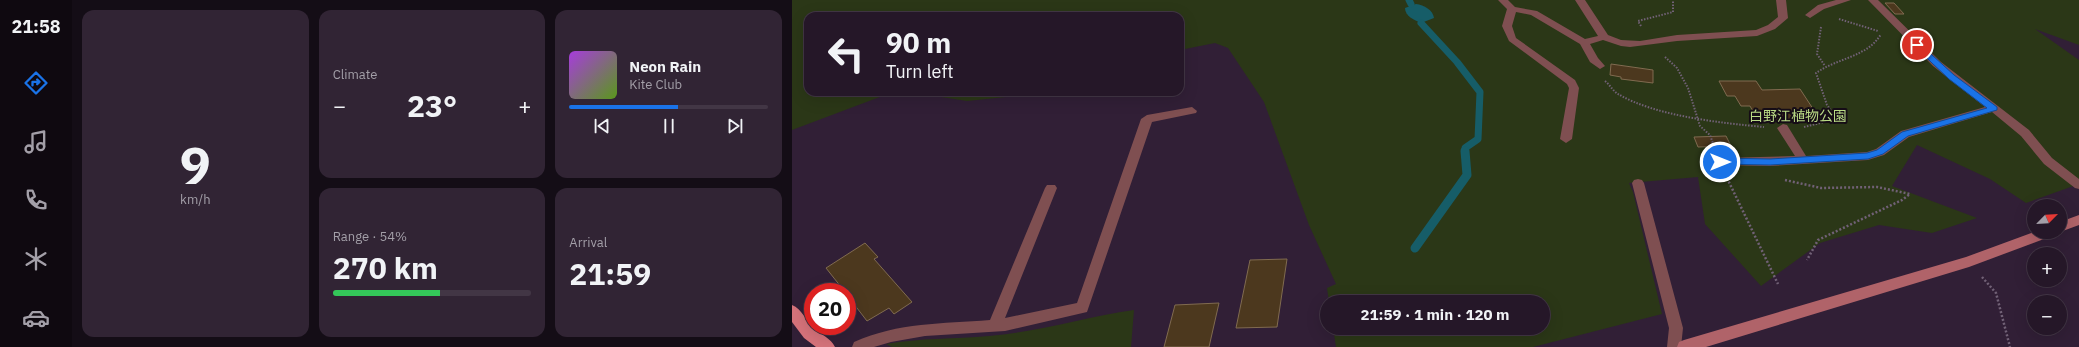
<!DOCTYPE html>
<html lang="en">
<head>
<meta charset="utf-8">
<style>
  :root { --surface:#251728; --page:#312434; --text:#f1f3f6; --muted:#a39fa8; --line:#423645; --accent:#1a73e8 }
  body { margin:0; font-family:"IBM Plex Sans","Noto Sans JP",sans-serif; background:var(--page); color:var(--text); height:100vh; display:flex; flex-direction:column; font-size:15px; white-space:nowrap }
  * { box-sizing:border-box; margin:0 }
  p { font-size:13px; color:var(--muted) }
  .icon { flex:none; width:22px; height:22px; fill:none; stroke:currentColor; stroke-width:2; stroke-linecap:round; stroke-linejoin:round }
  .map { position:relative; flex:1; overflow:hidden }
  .panel { display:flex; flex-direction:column; gap:10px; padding:10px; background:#140d16; width:720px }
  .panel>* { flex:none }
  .top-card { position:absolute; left:12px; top:12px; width:380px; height:84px; border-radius:12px; box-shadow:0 4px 16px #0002,0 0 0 1px var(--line); background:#251728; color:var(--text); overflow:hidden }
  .needle { width:26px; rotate:66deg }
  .tools { position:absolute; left:1235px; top:199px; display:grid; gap:8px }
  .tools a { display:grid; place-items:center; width:40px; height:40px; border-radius:50%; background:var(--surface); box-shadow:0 4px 16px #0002,0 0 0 1px var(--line); font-size:20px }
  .speed { position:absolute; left:12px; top:283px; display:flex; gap:8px; font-size:20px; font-weight:700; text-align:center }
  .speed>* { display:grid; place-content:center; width:52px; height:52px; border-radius:50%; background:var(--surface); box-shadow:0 4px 16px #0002,0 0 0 1px var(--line); line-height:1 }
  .speed .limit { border:6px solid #d22; background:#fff; color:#111 }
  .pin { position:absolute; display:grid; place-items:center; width:34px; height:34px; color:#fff; margin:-17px; border:2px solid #fff; border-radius:50%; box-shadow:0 1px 4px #0007 }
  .me { position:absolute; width:44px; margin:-22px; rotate:90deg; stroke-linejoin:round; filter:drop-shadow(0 0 3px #0008) }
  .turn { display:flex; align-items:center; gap:14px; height:84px; padding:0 16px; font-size:18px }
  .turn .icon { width:52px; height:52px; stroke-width:2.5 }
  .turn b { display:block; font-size:28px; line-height:34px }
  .big { font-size:30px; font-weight:700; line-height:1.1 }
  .panel .tile { flex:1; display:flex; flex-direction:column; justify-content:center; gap:6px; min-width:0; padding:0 14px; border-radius:12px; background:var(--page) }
  .panel .dial { align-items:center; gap:0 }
  .dial b { font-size:52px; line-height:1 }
  .song { display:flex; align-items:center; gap:12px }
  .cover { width:48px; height:48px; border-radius:6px; background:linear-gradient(135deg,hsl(280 70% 55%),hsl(90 70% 35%)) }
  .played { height:4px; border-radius:2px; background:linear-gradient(90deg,var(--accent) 55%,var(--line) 55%) }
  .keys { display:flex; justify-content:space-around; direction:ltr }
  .heat { display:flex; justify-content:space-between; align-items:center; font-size:22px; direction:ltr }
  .charge { height:6px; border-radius:3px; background:linear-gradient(90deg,#34c759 54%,var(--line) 0) }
  .panel .tiles { flex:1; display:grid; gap:10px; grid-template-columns:repeat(3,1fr) }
  .tile:first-child { grid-row:span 2 }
  .trip { position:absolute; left:528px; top:295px; width:230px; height:40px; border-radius:20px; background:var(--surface); box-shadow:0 4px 16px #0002,0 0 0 1px var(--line); font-weight:700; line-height:40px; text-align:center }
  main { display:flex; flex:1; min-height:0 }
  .menu { display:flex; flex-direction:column; width:72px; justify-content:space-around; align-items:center; background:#0f0910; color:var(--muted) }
  .menu .icon { width:28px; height:28px }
  .menu .on { color:var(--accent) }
  .menu b { font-size:18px; color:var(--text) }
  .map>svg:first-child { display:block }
  .green { fill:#2b3717 }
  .water { fill:#165d68 }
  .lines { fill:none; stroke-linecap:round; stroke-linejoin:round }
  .stream-far1 { stroke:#165d68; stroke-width:7 }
  .stream { stroke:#165d68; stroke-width:9 }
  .building { fill:#4c381e; stroke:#806b50 }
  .path-far1 { stroke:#716176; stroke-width:2; stroke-dasharray:1.5 1.5; stroke-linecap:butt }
  .path { stroke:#716176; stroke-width:2.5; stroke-dasharray:2 2; stroke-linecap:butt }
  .lane { fill:#7f4f51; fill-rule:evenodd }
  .street { fill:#7f4f51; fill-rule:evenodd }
  .secondary { fill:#b06369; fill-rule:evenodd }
  .primary { fill:#d6737b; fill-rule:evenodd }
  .route { fill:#1a73e8; stroke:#114b97 }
  .labels { text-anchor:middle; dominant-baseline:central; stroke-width:4; stroke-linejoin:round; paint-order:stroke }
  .park-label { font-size:14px; fill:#b9da85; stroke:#150c16 }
</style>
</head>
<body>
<main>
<nav class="menu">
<b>21:58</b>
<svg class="icon on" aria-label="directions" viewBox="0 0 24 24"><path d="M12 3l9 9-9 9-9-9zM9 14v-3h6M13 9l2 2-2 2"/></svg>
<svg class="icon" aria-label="music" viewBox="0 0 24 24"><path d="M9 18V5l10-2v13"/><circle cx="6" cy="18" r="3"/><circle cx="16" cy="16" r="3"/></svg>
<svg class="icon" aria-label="phone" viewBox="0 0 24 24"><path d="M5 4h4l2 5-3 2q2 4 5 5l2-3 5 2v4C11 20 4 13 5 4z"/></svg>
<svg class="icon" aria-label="climate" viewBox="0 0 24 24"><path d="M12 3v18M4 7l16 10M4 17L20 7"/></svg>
<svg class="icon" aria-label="car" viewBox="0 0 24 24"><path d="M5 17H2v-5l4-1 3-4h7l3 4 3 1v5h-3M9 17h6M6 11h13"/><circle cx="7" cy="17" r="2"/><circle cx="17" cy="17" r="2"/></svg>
</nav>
<section class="panel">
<div class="tiles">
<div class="tile dial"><b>9</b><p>km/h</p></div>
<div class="tile"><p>Climate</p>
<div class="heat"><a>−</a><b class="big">23°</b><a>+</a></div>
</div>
<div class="tile">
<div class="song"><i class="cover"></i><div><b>Neon Rain</b><p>Kite Club</p></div></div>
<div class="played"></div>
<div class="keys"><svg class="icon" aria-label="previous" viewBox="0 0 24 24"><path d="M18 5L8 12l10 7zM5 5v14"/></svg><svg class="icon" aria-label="pause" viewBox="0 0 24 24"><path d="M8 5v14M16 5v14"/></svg><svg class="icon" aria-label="next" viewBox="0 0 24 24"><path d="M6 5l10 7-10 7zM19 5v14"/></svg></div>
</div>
<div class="tile"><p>Range · 54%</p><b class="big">270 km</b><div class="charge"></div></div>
<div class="tile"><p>Arrival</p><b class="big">21:59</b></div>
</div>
</section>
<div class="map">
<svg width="1287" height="347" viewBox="0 0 1287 347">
  <rect width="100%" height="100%" fill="#311f36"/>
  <g class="green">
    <path d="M0 0H1287V45L1243 29 1287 60V184L1234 203 1198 179 1125 145 1100 186 1185 218 1140 233 1087 225 1028 243 969 286 913 224 906 177 837 183 841 192 870 314 741 347H544L541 328H751V302H537L535 288 544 284 517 225 472 102 436 48 423 43 388 50V16H16V92H101L0 130Z"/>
    <path d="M117 92H236L214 97 175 101Z"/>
    <path d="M342 310 339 347H100L94 344C128 338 163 339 197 336 246 332 294 317 342 310Z"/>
  </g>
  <path class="water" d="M624 4C632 5 641 10 642 18L629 23C622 20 613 16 613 8Z"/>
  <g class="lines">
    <g class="stream-far1">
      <path d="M617 0 619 4"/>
      <path d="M629 23 665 62 688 92 686 139 673 148V152"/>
    </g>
    <path class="stream" d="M623 248 675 175 673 151"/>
  </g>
  <g class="building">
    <path d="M1093 3H1102L1112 14H1103Z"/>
    <path d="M819 64 861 70V83L829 79V77L818 75Z"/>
    <path d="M927 81H964L970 90 1008 89 1027 118 978 119 975 115H963L958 106H949L943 96H935Z"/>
    <path d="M934 136 939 146 906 147 902 137Z"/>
    <path d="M73 243 86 257 82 259 120 302 102 314 97 308 75 321 55 295V292H53L34 268Z"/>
    <path d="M495 259 485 327 444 328 458 260Z"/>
    <path d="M427 303 417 347H372L383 305Z"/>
  </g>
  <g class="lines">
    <g class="path-far1">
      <path d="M1047 19 1086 31"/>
      <path d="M849 26 846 21 881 12V0"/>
      <path d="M1029 27 1025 54 1033 66"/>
      <path d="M873 57 885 68 896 88 908 126 918 135 922 146"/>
      <path d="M813 81C818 85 821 91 826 94 863 116 929 123 972 127"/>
      <path d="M1012 127 1045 119 1035 105 1024 73C1045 58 1076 57 1089 34"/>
    </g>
    <g class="path">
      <path d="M935 178 986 284"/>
      <path d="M993 180 1029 188 1085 187 1118 194 1110 200 1026 240 1015 260"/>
      <path d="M1190 277 1204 293 1218 347"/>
    </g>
    <g class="lane">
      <path d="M706 0H716L723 7 745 11 793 39 806 36 783 0H793L816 35 829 40 848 41 885 35 964 30 976 25 986 17 984 0H994L996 18 983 29 965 36 885 41 838 47 829 46 811 40 798 44 806 58 813 66 808 69 798 62 788 44 739 15 724 12 720 26 724 38 783 80 787 88 780 139 774 143 768 139 777 88 775 84 717 41 710 26 715 9Z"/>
      <path d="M1044 0H1059L1032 9 1018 18 1013 15 1026 5Z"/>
      <path d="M1076 0H1086L1149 62 1237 130 1260 158 1287 179V189L1283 188 1252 164 1229 136 1200 112 1117 137 1092 155 1076 160 978 166 924 165 922 162 924 159 928 158 1003 156 985 128 991 124 995 125 1014 156 1075 152 1084 149 1109 131 1193 107 1141 66Z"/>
    </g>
    <g class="street">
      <path d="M400 107 405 111 404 113 360 122 295 312 213 331 133 336 99 342 82 347H60L62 342C107 322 150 324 198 320L253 188 255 185H263L265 188 213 318 285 303 349 119 355 115Z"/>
      <path d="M846 179 850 180 852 183 891 328 889 347H875L877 328 840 183 842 180Z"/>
    </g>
    <g class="secondary">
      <path d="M1287 215V225L1268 232V222Z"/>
      <path d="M1242 232H1261L1260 236 1177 267 914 347H885L887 342 892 340 1174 257Z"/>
    </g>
    <path class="primary" d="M0 305C10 309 14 321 22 328 29 335 39 338 43 347H24L12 338 0 322Z"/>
  </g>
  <path class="route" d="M1123 44H1128L1162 75 1205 107V110L1116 136 1091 154 1076 159 978 165 925 164V159L928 158 978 159 1075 153 1085 150 1110 132 1195 108 1157 79 1123 47Z"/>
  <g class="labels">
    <g class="park-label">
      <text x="1006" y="116">白野江植物公園</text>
    </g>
  </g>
</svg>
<div class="tools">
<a><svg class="needle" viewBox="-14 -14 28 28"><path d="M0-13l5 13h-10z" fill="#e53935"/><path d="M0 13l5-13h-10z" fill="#a39fa8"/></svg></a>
<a>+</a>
<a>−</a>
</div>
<div class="speed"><div class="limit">20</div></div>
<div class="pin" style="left:1125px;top:45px;background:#d93025"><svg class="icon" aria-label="arrive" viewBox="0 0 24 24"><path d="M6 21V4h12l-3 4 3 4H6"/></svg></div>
<svg class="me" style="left:928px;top:162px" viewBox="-20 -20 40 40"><circle r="17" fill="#1a73e8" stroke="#fff" stroke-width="3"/><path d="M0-11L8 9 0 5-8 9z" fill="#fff"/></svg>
<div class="trip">21:59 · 1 min · 120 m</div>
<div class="top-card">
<div class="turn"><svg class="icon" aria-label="left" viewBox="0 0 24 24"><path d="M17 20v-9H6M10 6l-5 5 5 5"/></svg><div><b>90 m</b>Turn left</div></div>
</div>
</div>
</main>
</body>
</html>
